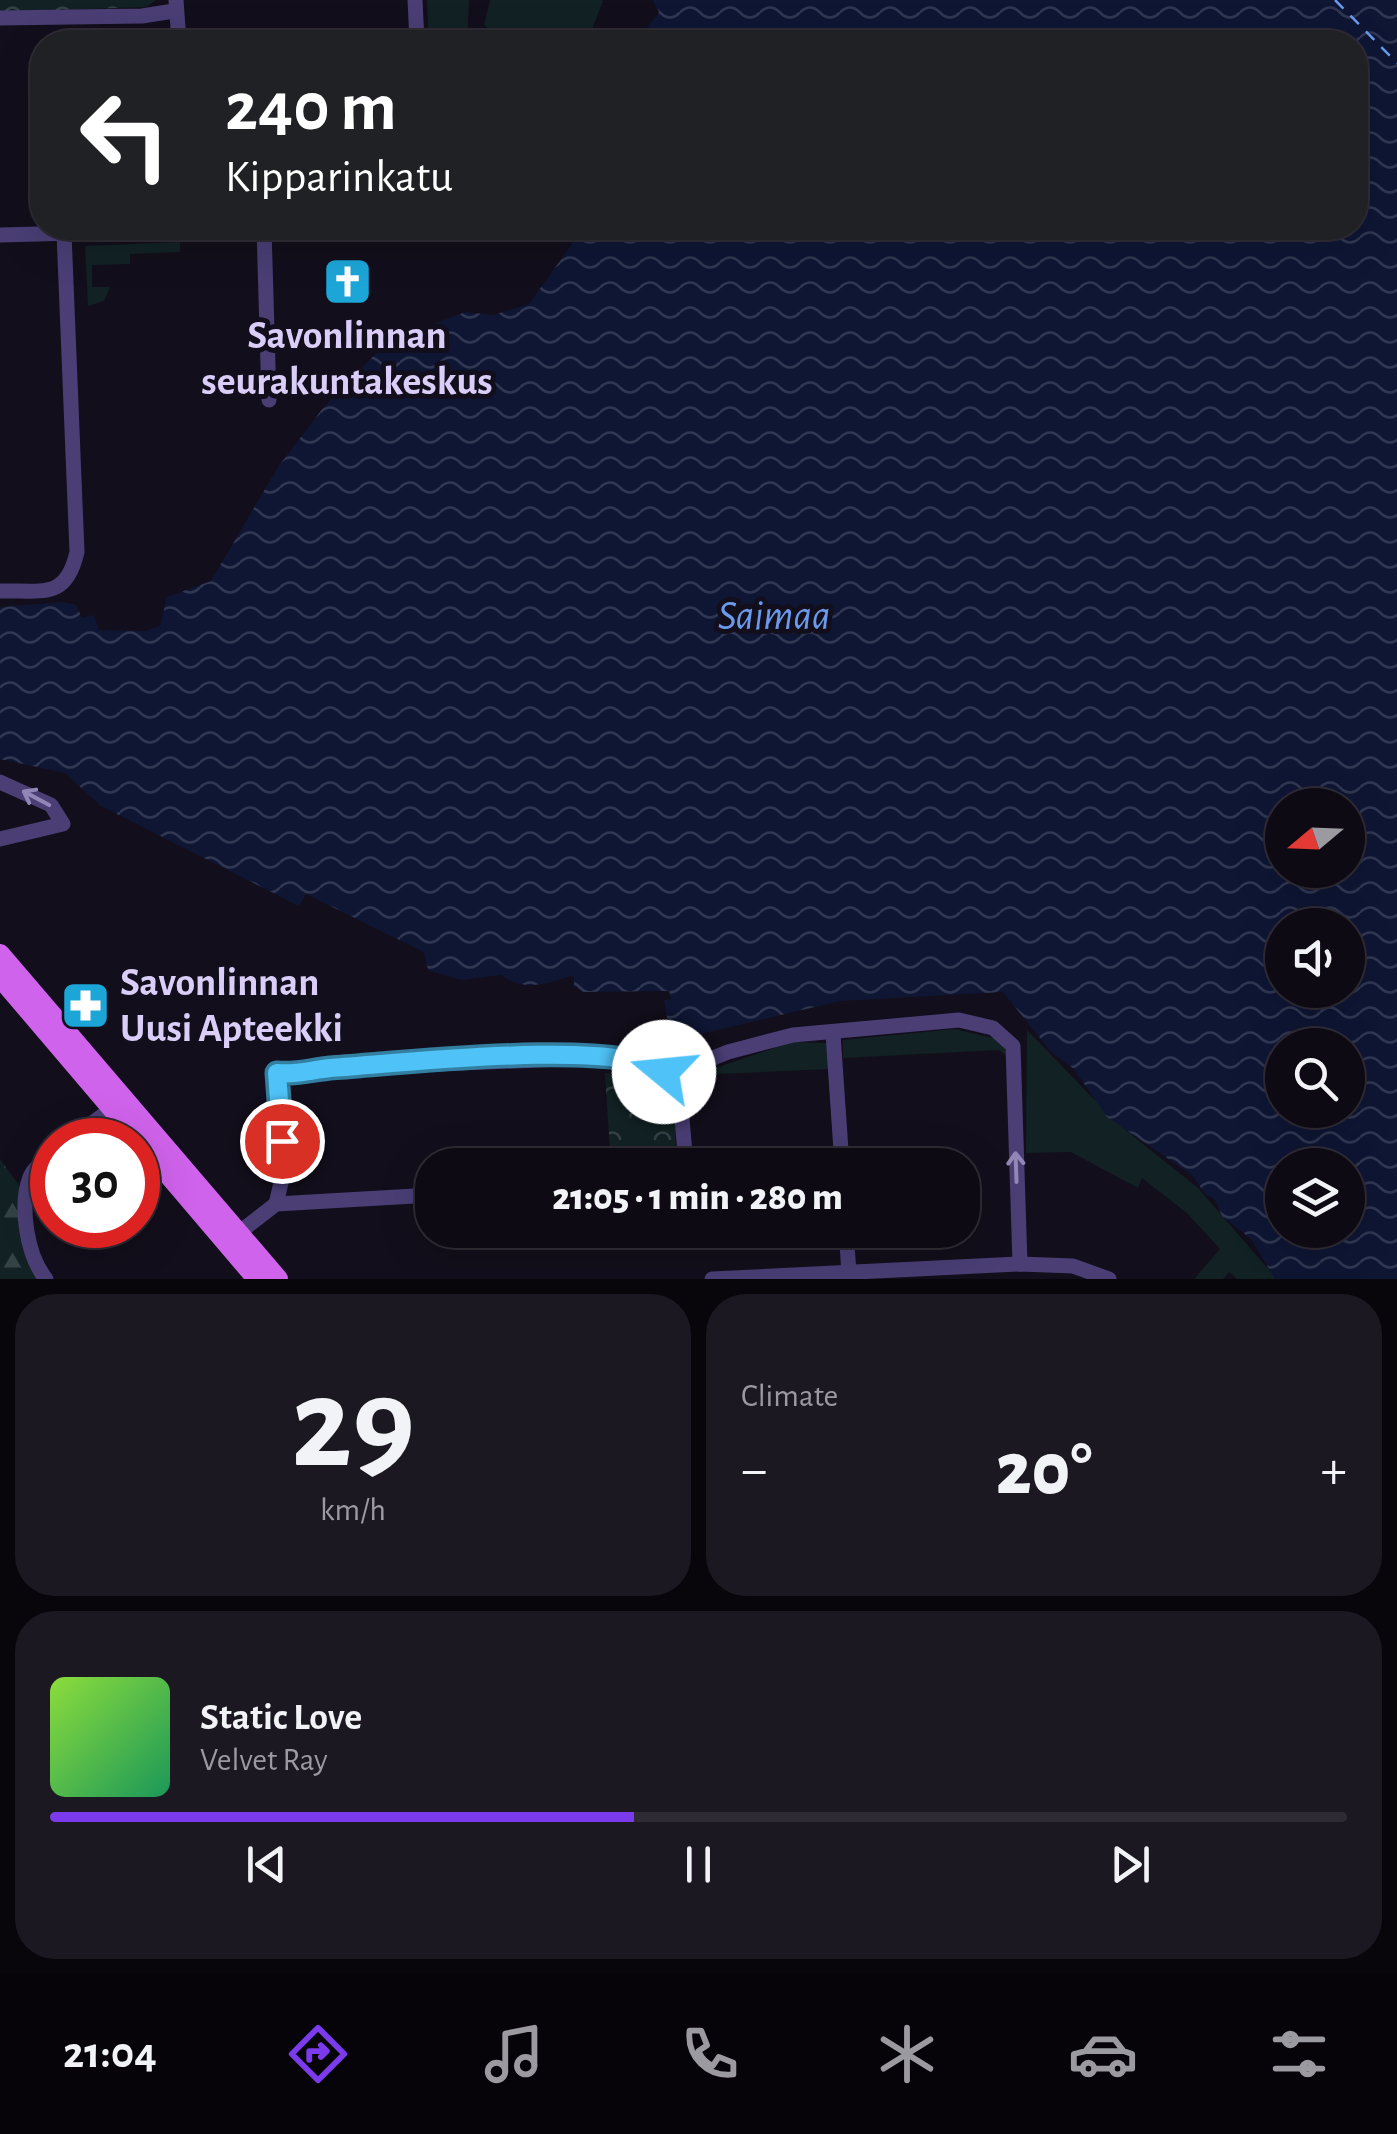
<!DOCTYPE html>
<html lang="en">
<head>
<meta charset="utf-8">
<style>
  :root { --surface:#0e0a14; --page:#1c1822; --text:#f1f3f6; --muted:#9b9aa0; --line:#2e2b34; --accent:#7c3aed }
  body { margin:0; font-family:"Alegreya Sans",sans-serif; background:var(--page); color:var(--text); height:100vh; display:flex; flex-direction:column; font-size:38px; white-space:nowrap }
  * { box-sizing:border-box; margin:0 }
  p { font-size:32px; color:var(--muted) }
  .icon { flex:none; width:55px; height:55px; fill:none; stroke:currentColor; stroke-width:2; stroke-linecap:round; stroke-linejoin:round }
  .map { position:relative; height:1279px; overflow:hidden }
  .drawer { display:flex; flex-direction:column; gap:15px; padding:15px; background:#08060b; flex:1 }
  .drawer>* { flex:none }
  .hud { position:absolute; left:30px; top:30px; width:1338px; height:210px; border-radius:40px; box-shadow:0 10px 40px #0002,0 0 0 2px var(--line); background:#202124; color:#fff; overflow:hidden }
  .needle { width:65px; rotate:251deg }
  .tools { position:absolute; left:1265px; top:788px; display:grid; gap:20px }
  .tools a { display:grid; place-items:center; width:100px; height:100px; border-radius:50%; background:var(--surface); box-shadow:0 10px 40px #0002,0 0 0 2px var(--line); font-size:50px }
  .speed { position:absolute; left:30px; top:1118px; display:flex; gap:20px; font-size:50px; font-weight:700; text-align:center }
  .speed>* { display:grid; place-content:center; width:130px; height:130px; border-radius:50%; background:var(--surface); box-shadow:0 10px 40px #0002,0 0 0 2px var(--line); line-height:1 }
  .speed .limit { border:15px solid #d22; background:#fff; color:#111 }
  .pin { position:absolute; display:grid; place-items:center; width:85px; height:85px; color:#fff; margin:-42px; border:5px solid #fff; border-radius:50%; box-shadow:0 2px 10px #0007 }
  .me { position:absolute; width:110px; margin:-55px; rotate:287deg; stroke-linejoin:round; filter:drop-shadow(0 0 8px #0008) }
  .turn { display:flex; align-items:center; gap:35px; height:210px; padding:0 30px; font-size:45px }
  .turn .icon { width:130px; height:130px; stroke-width:2.5 }
  .turn b { display:block; font-size:70px; line-height:85px }
  .big { font-size:75px; font-weight:800; line-height:1.1 }
  .drawer .widget { flex:1; display:flex; flex-direction:column; justify-content:center; gap:15px; min-width:0; padding:0 35px; border-radius:40px; background:var(--page) }
  .drawer .dial { align-items:center; gap:0 }
  .dial b { font-size:130px; line-height:1 }
  .song { display:flex; align-items:center; gap:30px }
  .cover { width:120px; height:120px; border-radius:15px; background:linear-gradient(135deg,hsl(90 70% 55%),hsl(150 70% 35%)) }
  .played { height:10px; border-radius:5px; background:linear-gradient(90deg,var(--accent) 45%,var(--line) 45%) }
  .keys { display:flex; justify-content:space-around; direction:ltr }
  .heat { display:flex; justify-content:space-between; align-items:center; font-size:55px; direction:ltr }
  .drawer .tiles { flex:1; display:grid; gap:15px; grid-template-columns:1fr 1fr }
  .widget:last-child { grid-column:span 2 }
  .trip { position:absolute; left:415px; top:1148px; width:565px; height:100px; border-radius:40px; background:var(--surface); box-shadow:0 10px 40px #0002,0 0 0 2px var(--line); font-weight:800; line-height:100px; text-align:center }
  .tabs { display:flex; height:160px; justify-content:space-around; align-items:center; background:#060408; color:var(--muted) }
  .tabs .icon { width:70px; height:70px }
  .tabs .current { color:var(--accent) }
  .tabs b { font-size:45px; color:var(--text) }
  .map>svg:first-child { display:block }
  .grass { fill:#122224 }
  .forest { fill:url(#forest-firs) }
  .park { fill:url(#park-crowns) }
  .water { fill:url(#water-waves); fill-rule:evenodd }
  .lines { fill:none; stroke-linecap:round; stroke-linejoin:round }
  .ferry { stroke:#699aec; stroke-width:2.5; stroke-dasharray:12 10; stroke-linecap:butt }
  .minor { stroke:#4a3e75; stroke-width:15 }
  .major { stroke:#cf63eb; stroke-width:20 }
  .oneway { stroke:#9286b7 }
  .route-casing { stroke:#337fa1; stroke-width:25 }
  .route { stroke:#4fc3f7; stroke-width:18 }
  .labels { text-anchor:middle; dominant-baseline:central; stroke-width:10; stroke-linejoin:round; paint-order:stroke }
  .poi-label { font-size:40px; font-weight:bold; fill:#dacef9; stroke:#120e1b }
  .water-label { font-size:42px; font-style:italic; fill:#699aec; stroke:#120e1b }
</style>
</head>
<body>
<div class="map">
<svg width="1397" height="1279" viewBox="0 0 1397 1279">
  <defs>
    <pattern id="forest-firs" width="22" height="20" patternUnits="userSpaceOnUse" patternTransform="scale(2.5)"><rect width="22" height="20" fill="#122224"/><path d="M5 1l3.5 6h-7zM16 11l3.5 6h-7z" fill="#344145"/></pattern>
    <pattern id="park-crowns" width="20" height="18" patternUnits="userSpaceOnUse" patternTransform="scale(2.5)"><rect width="20" height="18" fill="#122224"/><path d="M2 6a3 3 0 1 1 6 0M12 15a3 3 0 1 1 6 0" fill="none" stroke="#344145"/></pattern>
    <pattern id="water-waves" width="16" height="10" patternUnits="userSpaceOnUse" patternTransform="scale(2.5)"><rect width="16" height="10" fill="#0e1634"/><path d="M0 5q4-4 8 0t8 0" fill="none" stroke="#303752"/></pattern>
  </defs>
  <rect width="100%" height="100%" fill="#120e1b"/>
  <g class="grass">
    <path d="M427 0H469L467 42H429Z"/>
    <path d="M490 0H601L603 1 589 37 504 39 484 25Z"/>
    <path d="M180 242V252L130 254V264L92 265V287H110L104 301 88 306 85 246Z"/>
    <path d="M955 1029 1001 1040 1008 1057 999 1050 843 1058V1040Z"/>
    <path d="M1027 1030 1118 1124 1198 1188 1277 1279H1237L1229 1272 1223 1279H1194L1220 1249 1187 1213 1142 1178 1138 1188 1071 1152 1026 1153Z"/>
    <path d="M792 1042 829 1043 830 1069 695 1075Z"/>
  </g>
  <path class="forest" d="M0 1159 26 1195 31 1255 46 1279H0Z"/>
  <g class="park">
    <path d="M0 0H156L146 7 0 12Z"/>
    <path d="M632 1072 676 1084 675 1165H611L605 1073Z"/>
  </g>
  <path class="water" d="M653 0H1397V1279H1275L1251 1239 1222 1216 1214 1198 1206 1195 1192 1175 1107 1117 1074 1069 1051 1052 1003 992 840 1001 679 1039 670 1036 664 1000 671 999 669 991 583 992 574 986V975C548 983 525 993 501 975L461 980 428 970 424 952 306 894 299 906 101 806 65 773 0 759V607L63 602 76 605 82 618 94 615 99 630 146 631 160 626 167 597 211 581 278 467 323 408 389 340 466 312 493 315 529 304 572 244 573 228H1355V42H653L648 26 659 12ZM1282 805H1348V870H1282ZM1282 925H1348V990H1282ZM1282 1045H1348V1110H1282ZM1282 1165H1348V1230H1282Z"/>
  <g class="lines">
    <path class="ferry" d="M1335 0 1397 63"/>
    <g class="minor">
      <path d="M176 0 179 42"/>
      <path d="M415 0 417 42"/>
      <path d="M0 18 142 16 174 11"/>
      <path d="M264 228 269 400"/>
      <path d="M0 235 269 228"/>
      <path d="M0 591C43 590 66 600 77 552L64 233"/>
      <path d="M0 782 51 805 63 824 0 839"/>
      <path d="M833 1034 842 1165"/>
      <path d="M678 1072 686 1165"/>
      <path d="M70 1140 119 1103"/>
      <path d="M276 1204 284 1170 277 1073 297 1075 313 1069 611 1057 678 1072 728 1052 793 1035 959 1020 993 1028 1013 1046 1020 1264"/>
      <path d="M846 1230 849 1273"/>
      <path d="M232 1238 276 1204 432 1195"/>
      <path d="M46 1279C27 1256 19 1206 30 1177 34 1167 44 1161 52 1154"/>
      <path d="M712 1279 1020 1264 1073 1266 1109 1279"/>
    </g>
    <g class="major">
      <path d="M0 954 278 1279"/>
      <path d="M0 977 257 1279"/>
    </g>
  </g>
  <defs><path id="oneway-shaft" d="M-6 0H5M1.5-3L5.5 0L1.5 3" fill="none" stroke-width="1.6" stroke-linecap="round" stroke-linejoin="round" transform="scale(2.5)"/></defs>
  <g class="oneway">
    <use href="#oneway-shaft" transform="translate(36 798) rotate(-152)"/>
    <use href="#oneway-shaft" transform="translate(1016 1167) rotate(-92)"/>
  </g>
  <g class="lines">
    <defs>
      <path id="route" d="M282 1141 277 1073C296 1075 311 1070 330 1068 394 1064 620 1038 664 1072"/>
    </defs>
    <use href="#route" class="route-casing"/>
    <use href="#route" class="route"/>
  </g>
  <defs>
    <symbol id="church-square" viewBox="-11 -11 22 22"><rect x="-9" y="-9" width="18" height="18" rx="4" fill="#1ca5d7" stroke="#120e1b"/><path d="M-1.2-6h2.4v3.5h3.3v2.4h-3.3V6h-2.4V-.1h-3.3v-2.4h3.3Z" fill="#fff"/></symbol>
    <symbol id="pharmacy-square" viewBox="-11 -11 22 22"><rect x="-9" y="-9" width="18" height="18" rx="4" fill="#1ca5d7" stroke="#120e1b"/><path d="M-2-6h4v4h4v4h-4v4h-4v-4h-4v-4h4Z" fill="#fff"/></symbol>
  </defs>
  <g fill-rule="evenodd">
    <use href="#church-square" x="320" y="254" width="55" height="55"/>
    <use href="#pharmacy-square" x="58" y="978" width="55" height="55"/>
  </g>
  <g class="labels">
    <g class="poi-label">
      <text x="347" y="336">Savonlinnan<tspan x="347" dy="46">seurakuntakeskus</tspan></text>
      <text x="120" y="983" text-anchor="start">Savonlinnan<tspan x="120" dy="46">Uusi Apteekki</tspan></text>
    </g>
    <g class="water-label">
      <text x="774" y="616">Saimaa</text>
    </g>
  </g>
</svg>
<div class="tools">
<a><svg class="needle" viewBox="-14 -14 28 28"><path d="M0-13l5 13h-10z" fill="#e53935"/><path d="M0 13l5-13h-10z" fill="#9b9aa0"/></svg></a>
<a><svg class="icon" aria-label="sound" viewBox="0 0 24 24"><path d="M4 9h4l5-4v14l-5-4H4zM17 9q2 3 0 6"/></svg></a>
<a><svg class="icon" aria-label="search" viewBox="0 0 24 24"><circle cx="10" cy="10" r="6"/><path d="M15 15l6 6"/></svg></a>
<a><svg class="icon" aria-label="layers" viewBox="0 0 24 24"><path d="M12 4l9 5-9 5-9-5zM3 14l9 5 9-5"/></svg></a>
</div>
<div class="speed"><div class="limit">30</div></div>
<div class="pin" style="left:282px;top:1141px;background:#d93025"><svg class="icon" aria-label="arrive" viewBox="0 0 24 24"><path d="M6 21V4h12l-3 4 3 4H6"/></svg></div>
<svg class="me" style="left:664px;top:1072px" viewBox="-20 -20 40 40"><circle r="19" fill="#fff"/><path d="M0-13L10 11 0 6-10 11z" fill="#4fc3f7"/></svg>
<div class="trip">21:05 · 1 min · 280 m</div>
<div class="hud">
<div class="turn"><svg class="icon" aria-label="left" viewBox="0 0 24 24"><path d="M17 20v-9H6M10 6l-5 5 5 5"/></svg><div><b>240 m</b>Kipparinkatu</div></div>
</div>
</div>
<section class="drawer">
<div class="tiles">
<div class="widget dial"><b>29</b><p>km/h</p></div>
<div class="widget"><p>Climate</p>
<div class="heat"><a>−</a><b class="big">20°</b><a>+</a></div>
</div>
<div class="widget">
<div class="song"><i class="cover"></i><div><b>Static Love</b><p>Velvet Ray</p></div></div>
<div class="played"></div>
<div class="keys"><svg class="icon" aria-label="previous" viewBox="0 0 24 24"><path d="M18 5L8 12l10 7zM5 5v14"/></svg><svg class="icon" aria-label="pause" viewBox="0 0 24 24"><path d="M8 5v14M16 5v14"/></svg><svg class="icon" aria-label="next" viewBox="0 0 24 24"><path d="M6 5l10 7-10 7zM19 5v14"/></svg></div>
</div>
</div>
</section>
<nav class="tabs">
<b>21:04</b>
<svg class="icon current" aria-label="directions" viewBox="0 0 24 24"><path d="M12 3l9 9-9 9-9-9zM9 14v-3h6M13 9l2 2-2 2"/></svg>
<svg class="icon" aria-label="music" viewBox="0 0 24 24"><path d="M9 18V5l10-2v13"/><circle cx="6" cy="18" r="3"/><circle cx="16" cy="16" r="3"/></svg>
<svg class="icon" aria-label="phone" viewBox="0 0 24 24"><path d="M5 4h4l2 5-3 2q2 4 5 5l2-3 5 2v4C11 20 4 13 5 4z"/></svg>
<svg class="icon" aria-label="climate" viewBox="0 0 24 24"><path d="M12 3v18M4 7l16 10M4 17L20 7"/></svg>
<svg class="icon" aria-label="car" viewBox="0 0 24 24"><path d="M5 17H2v-5l4-1 3-4h7l3 4 3 1v5h-3M9 17h6M6 11h13"/><circle cx="7" cy="17" r="2"/><circle cx="17" cy="17" r="2"/></svg>
<svg class="icon" aria-label="filters" viewBox="0 0 24 24"><path d="M4 7h16M4 17h16"/><circle cx="9" cy="7" r="2"/><circle cx="15" cy="17" r="2"/></svg>
</nav>
</body>
</html>
